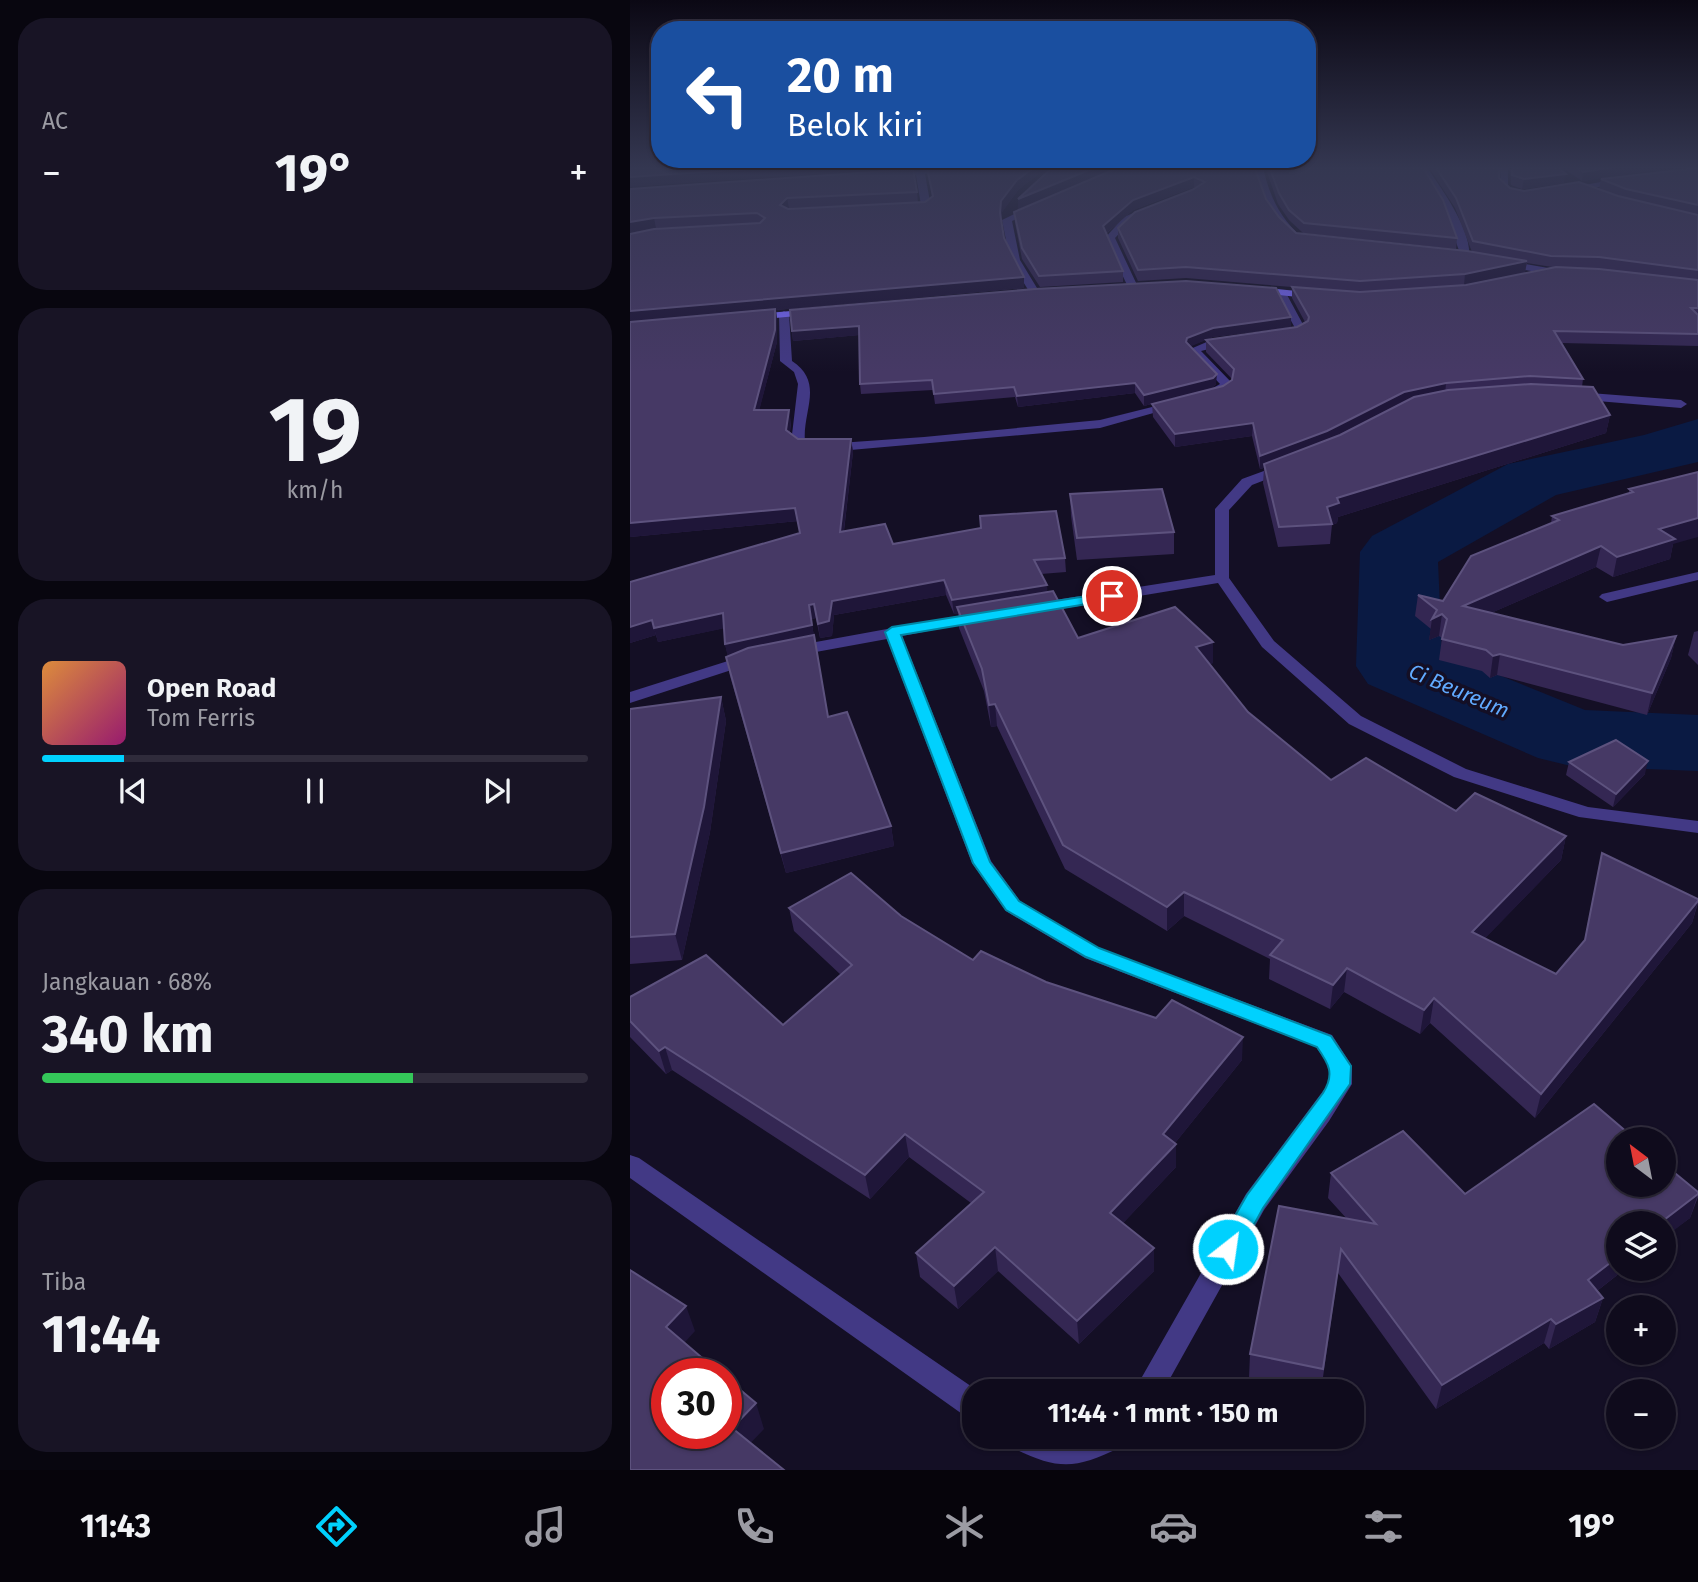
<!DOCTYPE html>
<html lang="id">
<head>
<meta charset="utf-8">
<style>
  :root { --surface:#0f0b1c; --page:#181425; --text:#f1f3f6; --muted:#9b9ba3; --line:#2f2b3b; --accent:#00d1fe }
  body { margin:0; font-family:"Fira Sans",sans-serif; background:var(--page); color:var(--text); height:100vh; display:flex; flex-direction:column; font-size:26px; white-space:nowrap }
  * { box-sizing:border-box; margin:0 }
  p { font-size:23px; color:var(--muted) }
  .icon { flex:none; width:38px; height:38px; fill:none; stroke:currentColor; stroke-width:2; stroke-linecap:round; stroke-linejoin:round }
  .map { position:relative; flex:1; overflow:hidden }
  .details { display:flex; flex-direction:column; gap:18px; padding:18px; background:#08060f; width:630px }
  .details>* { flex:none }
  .banner { position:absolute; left:21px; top:21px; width:665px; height:147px; border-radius:28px; box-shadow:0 2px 5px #0004,0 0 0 2px var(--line); background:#1a4fa0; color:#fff; overflow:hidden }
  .needle { width:46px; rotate:328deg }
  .fabs { position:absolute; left:976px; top:1127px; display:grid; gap:14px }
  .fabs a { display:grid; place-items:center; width:70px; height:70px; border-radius:50%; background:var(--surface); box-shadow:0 2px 5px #0004,0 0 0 2px var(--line); font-size:35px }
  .speed { position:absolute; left:21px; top:1358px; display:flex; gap:14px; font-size:35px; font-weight:700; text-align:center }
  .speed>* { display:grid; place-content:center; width:91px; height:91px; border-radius:50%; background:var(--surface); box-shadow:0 2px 5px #0004,0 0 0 2px var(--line); line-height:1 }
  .speed .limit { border:10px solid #d22; background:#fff; color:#111 }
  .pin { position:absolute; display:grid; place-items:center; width:60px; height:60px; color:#fff; margin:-30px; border:4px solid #fff; border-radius:50%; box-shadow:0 2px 7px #0007 }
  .me { position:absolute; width:77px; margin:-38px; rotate:30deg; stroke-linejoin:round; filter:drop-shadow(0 0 5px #0008) }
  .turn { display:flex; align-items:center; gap:24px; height:147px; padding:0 21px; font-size:32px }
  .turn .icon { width:91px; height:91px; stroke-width:2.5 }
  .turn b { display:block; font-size:49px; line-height:60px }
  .big { font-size:52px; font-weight:700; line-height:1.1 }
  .details .card { flex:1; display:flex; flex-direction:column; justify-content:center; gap:10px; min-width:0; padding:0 24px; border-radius:28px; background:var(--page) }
  .details .dial { align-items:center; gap:0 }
  .dial b { font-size:91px; line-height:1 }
  .song { display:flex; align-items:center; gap:21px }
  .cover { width:84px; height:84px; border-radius:10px; background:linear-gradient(135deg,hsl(30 70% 55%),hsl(320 70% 35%)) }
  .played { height:7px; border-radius:4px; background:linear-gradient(90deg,var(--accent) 15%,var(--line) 15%) }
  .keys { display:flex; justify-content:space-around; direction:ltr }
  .heat { display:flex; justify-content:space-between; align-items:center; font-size:38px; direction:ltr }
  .charge { height:10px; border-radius:5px; background:linear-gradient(90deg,#34c759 68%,var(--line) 0) }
  .trip { position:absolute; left:332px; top:1379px; width:402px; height:70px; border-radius:28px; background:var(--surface); box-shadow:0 2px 5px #0004,0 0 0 2px var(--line); font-weight:700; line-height:70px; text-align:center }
  .tabs { display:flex; height:112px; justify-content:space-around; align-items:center; background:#06040b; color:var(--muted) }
  .tabs .icon { width:49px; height:49px }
  .tabs .selected { color:var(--accent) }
  .tabs b { font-size:32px; color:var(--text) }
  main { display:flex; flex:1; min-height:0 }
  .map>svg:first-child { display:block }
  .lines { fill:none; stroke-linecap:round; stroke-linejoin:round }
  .river { fill:#0a1a43; fill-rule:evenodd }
  .street { fill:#423985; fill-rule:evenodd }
  .secondary { fill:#796aff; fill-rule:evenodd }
  .wall { fill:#342753; fill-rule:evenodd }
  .shaded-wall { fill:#1f1639 }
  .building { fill:#463965; stroke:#5d527e; stroke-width:2 }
  .route { fill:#00d1fe; stroke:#0088a5; stroke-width:2 }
  .labels { text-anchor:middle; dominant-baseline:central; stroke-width:7; stroke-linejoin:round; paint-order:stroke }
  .water-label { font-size:21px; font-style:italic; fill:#61aaff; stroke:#140f25 }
</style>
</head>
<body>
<main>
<section class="details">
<div class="card"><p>AC</p>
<div class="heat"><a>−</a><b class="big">19°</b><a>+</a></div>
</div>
<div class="card dial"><b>19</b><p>km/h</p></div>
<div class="card">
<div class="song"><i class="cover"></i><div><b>Open Road</b><p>Tom Ferris</p></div></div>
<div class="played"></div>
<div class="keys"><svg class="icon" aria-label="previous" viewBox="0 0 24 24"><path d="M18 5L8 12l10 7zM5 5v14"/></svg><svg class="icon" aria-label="pause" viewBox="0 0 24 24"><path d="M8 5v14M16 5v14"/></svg><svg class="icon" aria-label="next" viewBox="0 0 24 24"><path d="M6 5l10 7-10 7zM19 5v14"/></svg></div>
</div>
<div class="card"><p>Jangkauan · 68%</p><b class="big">340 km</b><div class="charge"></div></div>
<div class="card"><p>Tiba</p><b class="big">11:44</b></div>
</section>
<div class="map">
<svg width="1068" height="1470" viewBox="0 0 1068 1470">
  <rect width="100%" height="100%" fill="#140f25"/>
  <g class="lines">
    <path class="river" d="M1068 419V462L926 495 808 562 812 652 955 710 1068 715V771L941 766 908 758 738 684 726 666 730 552 742 536 878 464 1014 435Z"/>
    <g class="street">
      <path d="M625 166H633C638 193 650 219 671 236V240C647 241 628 186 625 166Z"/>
      <path d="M788 166H796C811 188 843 231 839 258L831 256 814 209Z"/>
      <path d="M870 166H878V187L891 192V196L871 190Z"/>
      <path d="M321 167 324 172 295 174 301 207C295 211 279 212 273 208L291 205 286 175 262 177 258 174Z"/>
      <path d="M992 178 995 183 937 192 933 189Z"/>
      <path d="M405 204 408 205V209L382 221 390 260 410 293 405 296 400 293 380 260 372 220Z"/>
      <path d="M522 205 527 208 525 210 501 221 485 238 508 287 503 290 498 287 475 238 494 217Z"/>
      <path d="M872 260 924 269 929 272 924 275 868 265 867 263Z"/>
      <path d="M651 290 656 293 676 330 675 332 654 338 648 335 665 328 646 293Z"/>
      <path d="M154 311 159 314 162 361C195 383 172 411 175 442L209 443 294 437 470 420 546 401 552 405 470 428 209 451 172 450 161 443 168 384 164 372 150 361 149 314Z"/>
      <path d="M599 338 603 339V343L571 351 602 383 600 390 584 398H576V392L590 384 558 350 579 341Z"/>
      <path d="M947 392 1051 400 1057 404 1051 408 943 399 941 396Z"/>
      <path d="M653 464 658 465V471L622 485 599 510V578L644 641 731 716 836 769 958 807 1068 821V833L949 817 824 777 719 724 632 647 588 583 406 613 398 608 406 603 585 575V509L612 479Z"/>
      <path d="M1068 572V580L977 602 969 597 972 594Z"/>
      <path d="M350 612 358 617 356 620 272 636 361 861 390 901 469 948 702 1035 722 1066V1084L699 1121 634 1210 533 1391H504L616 1194 699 1083 700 1067 686 1047 455 958 376 911 342 863 257 639 164 656 156 651 164 646Z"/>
      <path d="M120 654 126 656 128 659 126 662 0 703V692Z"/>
      <path d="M0 1155 9 1158 348 1391H345V1420L335 1416 0 1178Z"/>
      <path d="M377 1437H495L491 1447C444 1470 428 1470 381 1447Z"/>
    </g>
    <g class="secondary">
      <path d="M627 287 686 293 691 296 686 299 623 292 622 290Z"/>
      <path d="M184 309 188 310V314L125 320 120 317 125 314Z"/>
    </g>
  </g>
  <g class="wall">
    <path d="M311 166H419L388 190 372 212 371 220 374 238 394 277V288L146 310 147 321V342L129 410 161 422 160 432 168 439H221L223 452 214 531 263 544 435 558 436 572 411 574 417 592 448 638 583 642V663L579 664 618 712 701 780 936 836 931 860 855 938 926 974 954 942 972 853 1068 899V903L1062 923 905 1118 800 1023 790 1034 714 992 700 1009 639 979 640 959 554 916 537 931 435 869 367 726 361 727 354 691 329 628 328 614H324L316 595 204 615 202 636 190 638 186 618 181 619 198 717 261 826 264 846 156 873 100 676 96 657 98 656 95 644 94 628 28 642 26 635 0 643V582L170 533 168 521 0 537 112 224 26 228 0 233V189L287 192 288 203 159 208 158 209 295 202 302 197 297 168Z"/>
    <path d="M424 166H624L636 199 649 217 666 233 842 252 825 208 798 166H869V178L880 188 894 191 969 189 971 179 1068 168V346L931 343 953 379 952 387 980 415 976 433 708 517 707 523 702 525 700 544 648 547 633 483 634 468 630 469 622 436 545 447 523 417 522 404 593 386 602 379 576 352V340L667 327 675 322 662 298V287L556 278 508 281 488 238V228L566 187H564L503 210 476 234 493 271V282L410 287 392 259 385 223 384 212 481 171 388 209V199ZM897 263 922 267 834 285 895 272Z"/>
    <path d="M635 166H792L827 238 826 249 673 233 659 220 648 204Z"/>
    <path d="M880 166H926L934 183 892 189 881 185Z"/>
    <path d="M930 166H1068V167L1050 166 952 181Z"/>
    <path d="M661 327 583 337 560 346 586 384 583 388 514 406 505 393 388 407 385 397 305 404 303 390 231 394 230 384 229 335 163 341 162 331Z"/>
    <path d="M1068 472 1043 544 1040 559 983 577 966 567 861 613 993 645 1046 636 1041 658 1017 715 867 675 860 678 852 671 809 660 812 638 809 636 799 640 801 629 785 616 788 595 813 601 921 523 922 516 999 493V489Z"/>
    <path d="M440 494 544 532V554L447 560 441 516Z"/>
    <path d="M1068 631V665L1058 655 1064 632Z"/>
    <path d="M91 697 96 721 80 832 52 960 0 964V709Z"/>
    <path d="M939 762 1015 774 983 807 936 775Z"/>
    <path d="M159 908 271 916 343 960 416 982 612 1060 545 1143 546 1167 493 1223 524 1248V1271L449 1344 368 1271 328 1309 290 1277 286 1253 341 1203 279 1157 240 1199 42 1070 36 1074 0 1037V997L153 1025 211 975 164 931Z"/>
    <path d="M701 1173 835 1194 1068 1192V1197L1060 1218 989 1269H995L967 1291 973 1298 965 1322 919 1349 914 1343 806 1409 708 1273 691 1391H681L619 1378 620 1354 717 1219 698 1198Z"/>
  </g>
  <g class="shaded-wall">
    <path d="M165 166H304L0 187V177Z"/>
    <path d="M406 166H419L388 190 372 212 370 224V213L371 201 387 180Z"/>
    <path d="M469 166H492L388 209V199Z"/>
    <path d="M990 166H1050L952 181 953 172Z"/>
    <path d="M936 174 934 183 892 189 894 179Z"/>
    <path d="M564 177V187L503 210 473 236V226L503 200Z"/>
    <path d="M157 198 159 208 152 215 150 205Z"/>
    <path d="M24 218 26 228 0 233V222Z"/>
    <path d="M897 261 895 272 834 285 835 274Z"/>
    <path d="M394 277V288L146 310 147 321V342L126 423 0 322V311Z"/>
    <path d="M661 317V327L583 337 557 348 556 342 557 338 583 328Z"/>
    <path d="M229 326 230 335 163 341 162 331Z"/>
    <path d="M587 374 586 384 583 388 514 406V395Z"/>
    <path d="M505 383V393L388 407 387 396Z"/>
    <path d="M816 383 815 395 696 444 634 464V468L630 469V456L774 392Z"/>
    <path d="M159 410 161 422 158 443 156 430Z"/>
    <path d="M980 415 976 433 708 517 707 523 702 525 697 507 707 498Z"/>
    <path d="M623 423 622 436 545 447V434Z"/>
    <path d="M221 439 223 452 212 546 210 532Z"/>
    <path d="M165 508 168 521 0 537V523Z"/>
    <path d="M1068 518V537L1043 544 1040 559 983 577 987 557 1029 529Z"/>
    <path d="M971 546 966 567 829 627 833 606Z"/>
    <path d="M314 580 316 595 204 615 202 636 190 638 188 624 202 601Z"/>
    <path d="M417 585 418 599 327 607 328 614H324L322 600Z"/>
    <path d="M184 604 186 618 181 619 179 605Z"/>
    <path d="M93 613 96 628 28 642 24 628Z"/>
    <path d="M812 614 809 636 799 640 802 619Z"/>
    <path d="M22 620 26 635 0 643V627Z"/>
    <path d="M182 625 201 736 98 658 95 644Z"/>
    <path d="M1046 636 1041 658 1017 715 1022 693Z"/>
    <path d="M583 642V663L565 669 566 647Z"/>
    <path d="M870 654 867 675 860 678 863 656Z"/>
    <path d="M91 697 96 721 80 832 52 960 45 934Z"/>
    <path d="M365 704 367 726 361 727 359 705Z"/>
    <path d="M1018 761 1015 774 983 807 986 794Z"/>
    <path d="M261 826 264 846 156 873 151 853Z"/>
    <path d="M936 836 931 860 838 956 842 932Z"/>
    <path d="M554 892V916L537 931V907Z"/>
    <path d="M1068 901 1062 923 905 1118 911 1094Z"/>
    <path d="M717 968 714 992 700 1009 703 985Z"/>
    <path d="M804 998 800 1023 790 1034 794 1010Z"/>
    <path d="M613 1037 612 1060 533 1158V1134Z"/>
    <path d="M35 1047 42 1070 36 1074 29 1051Z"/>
    <path d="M275 1134 279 1157 240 1199 235 1175Z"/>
    <path d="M546 1144V1167L481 1236 480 1213Z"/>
    <path d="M1068 1194 1060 1218 1034 1238V1223H1030Z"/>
    <path d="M365 1247 368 1271 328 1309 324 1286Z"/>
    <path d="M524 1248V1271L449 1344 447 1321Z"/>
    <path d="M989 1256V1269H995L950 1304 958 1280Z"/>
    <path d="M973 1298 965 1322 919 1349 926 1324Z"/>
    <path d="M56 1306 65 1331 46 1352 36 1327Z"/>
    <path d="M921 1319 914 1343 806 1409 812 1385Z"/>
    <path d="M126 1403 134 1429 111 1453 102 1428Z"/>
  </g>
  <g class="building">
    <path d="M0 166H165L0 177Z"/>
    <path d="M311 166H406L387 180 371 201 370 213 374 238 394 277 0 311V234L24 229 130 223 135 218 127 213 24 218 0 222V189L283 169 287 192 157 198 150 205 158 209 295 202 303 196 297 168Z"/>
    <path d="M424 166H469L388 199Z"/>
    <path d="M492 166H624L636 199 649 217 666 233 837 251 897 261 835 274 730 281 556 267 508 270 488 228 505 212 562 190 575 182 564 177 503 200 473 226 493 271 409 276 392 248 384 212Z"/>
    <path d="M639 166H792L813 200 827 238 674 223 659 210 649 193Z"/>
    <path d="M805 166H869V178L880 188 894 191 949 182 988 196 1068 215V270L969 257 921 256 843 241 826 198Z"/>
    <path d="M882 166H926L936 174 894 179 882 175Z"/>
    <path d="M945 166H990L953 172Z"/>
    <path d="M1068 168V205L996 189 971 179Z"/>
    <path d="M926 267 969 269 1068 280V308H1061L1068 315V334L924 331 953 379 900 376 816 383 774 392 697 431 630 456 623 423 545 434 522 404 593 386 602 380 604 369 576 340 667 327 678 321 679 317 662 287 730 292 836 285Z"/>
    <path d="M556 281 646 288 661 317 583 328 557 338 556 342 587 374 583 378 514 395 505 383 387 396 384 387 304 394 302 380 230 384 229 326 162 331 160 310 405 289Z"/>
    <path d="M145 309V330L124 410H159L156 430 168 439H221L210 532 255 524 263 544 351 528 350 516 426 511 435 558 404 560 417 585 322 600 314 580 202 601 199 621 188 624 184 604 179 605 182 625 95 644 93 613 24 628 22 620 0 627V582L170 533 165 508 0 523V322Z"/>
    <path d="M901 384 963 387 980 415 707 498 709 503 697 507 702 524 649 527 634 464 710 435 784 397 818 390Z"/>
    <path d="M1068 472V518L1029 529 1045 539 987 557 971 546 833 606 993 645 1046 636 1022 693 870 654 863 656 856 650 812 639 817 619 812 614 802 619 807 610 788 595 813 601 841 556 929 520 922 516 1003 492 999 489Z"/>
    <path d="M532 489 544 532 447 538 440 494Z"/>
    <path d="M423 591 448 638 545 607 583 642 566 647 618 712 701 780 736 758 826 811 845 793 936 836 842 932 926 974 955 940 972 853 1068 899V901L911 1094 804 998 794 1010 717 968 703 985 640 955 653 940 554 892 537 907 433 845 365 704 359 705 352 669 327 607Z"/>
    <path d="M184 635 198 717 217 712 261 826 151 853 96 657 118 648Z"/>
    <path d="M91 697 74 807 45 934 0 937V709Z"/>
    <path d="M986 740 1018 761 986 794 939 762Z"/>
    <path d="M221 873 271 916 343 960 351 951 416 982 526 1018 542 1000 613 1037 533 1134 546 1144 480 1213 524 1248 447 1321 365 1247 324 1286 286 1253 354 1192 275 1134 235 1175 35 1047 29 1051 0 1021V997L76 955 153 1025 222 965 159 908Z"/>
    <path d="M964 1104 1005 1139H989V1185H1034V1164L1068 1192V1194L1030 1223H989V1256L958 1280 973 1298 926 1324 921 1319 812 1385 711 1249 693 1369 620 1354 649 1206 746 1224 701 1173 773 1131 835 1194Z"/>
    <path d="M0 1270 56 1306 36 1327 91 1374H37V1433H96V1378L126 1403 102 1428 154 1470H0Z"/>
  </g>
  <linearGradient id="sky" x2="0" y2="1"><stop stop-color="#0b0814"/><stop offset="0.45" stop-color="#343751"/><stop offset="1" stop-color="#343751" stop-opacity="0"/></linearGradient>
  <rect width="1068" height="372" fill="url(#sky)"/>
  <path class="route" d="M482 592 489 596 487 599 271 635 360 862 389 901 469 948 701 1036 721 1066 720 1084 633 1208 607 1256 598 1259 590 1256 587 1249 590 1242 617 1195 693 1093C705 1074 699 1064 687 1047L456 957 376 910 343 863 255 632 262 627Z"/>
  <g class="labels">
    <g class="water-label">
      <text transform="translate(829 691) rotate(23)">Ci Beureum</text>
    </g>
  </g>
</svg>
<div class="fabs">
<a><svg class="needle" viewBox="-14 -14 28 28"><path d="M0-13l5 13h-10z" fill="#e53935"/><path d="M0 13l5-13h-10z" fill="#9b9ba3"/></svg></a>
<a><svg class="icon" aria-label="layers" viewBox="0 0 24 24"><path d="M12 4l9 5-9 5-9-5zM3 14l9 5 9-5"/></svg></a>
<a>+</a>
<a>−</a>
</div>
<div class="speed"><div class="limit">30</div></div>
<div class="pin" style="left:482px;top:596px;background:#d93025"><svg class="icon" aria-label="arrive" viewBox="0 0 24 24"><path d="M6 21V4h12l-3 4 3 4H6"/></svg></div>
<svg class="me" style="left:598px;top:1249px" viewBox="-20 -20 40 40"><circle r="17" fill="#00d1fe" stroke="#fff" stroke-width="3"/><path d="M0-11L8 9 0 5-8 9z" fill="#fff"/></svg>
<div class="trip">11:44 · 1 mnt · 150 m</div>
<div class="banner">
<div class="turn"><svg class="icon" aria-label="left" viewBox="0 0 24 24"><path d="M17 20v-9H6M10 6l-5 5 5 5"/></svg><div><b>20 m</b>Belok kiri</div></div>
</div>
</div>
</main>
<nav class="tabs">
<b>11:43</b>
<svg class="icon selected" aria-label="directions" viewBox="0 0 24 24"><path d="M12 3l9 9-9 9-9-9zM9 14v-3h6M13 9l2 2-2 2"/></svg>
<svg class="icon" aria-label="music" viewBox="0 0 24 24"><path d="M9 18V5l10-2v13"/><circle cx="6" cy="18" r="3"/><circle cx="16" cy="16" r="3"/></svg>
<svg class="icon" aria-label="phone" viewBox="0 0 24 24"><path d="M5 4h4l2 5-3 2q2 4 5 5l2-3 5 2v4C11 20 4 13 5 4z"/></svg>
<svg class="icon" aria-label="climate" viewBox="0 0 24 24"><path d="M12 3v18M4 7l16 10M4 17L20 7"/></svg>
<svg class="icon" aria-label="car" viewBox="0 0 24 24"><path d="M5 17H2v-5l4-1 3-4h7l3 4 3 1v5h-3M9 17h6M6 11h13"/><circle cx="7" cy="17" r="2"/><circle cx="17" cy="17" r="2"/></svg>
<svg class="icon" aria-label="filters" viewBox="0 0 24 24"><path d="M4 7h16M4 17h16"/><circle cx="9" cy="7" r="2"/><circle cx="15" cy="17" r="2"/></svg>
<b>19°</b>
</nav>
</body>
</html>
